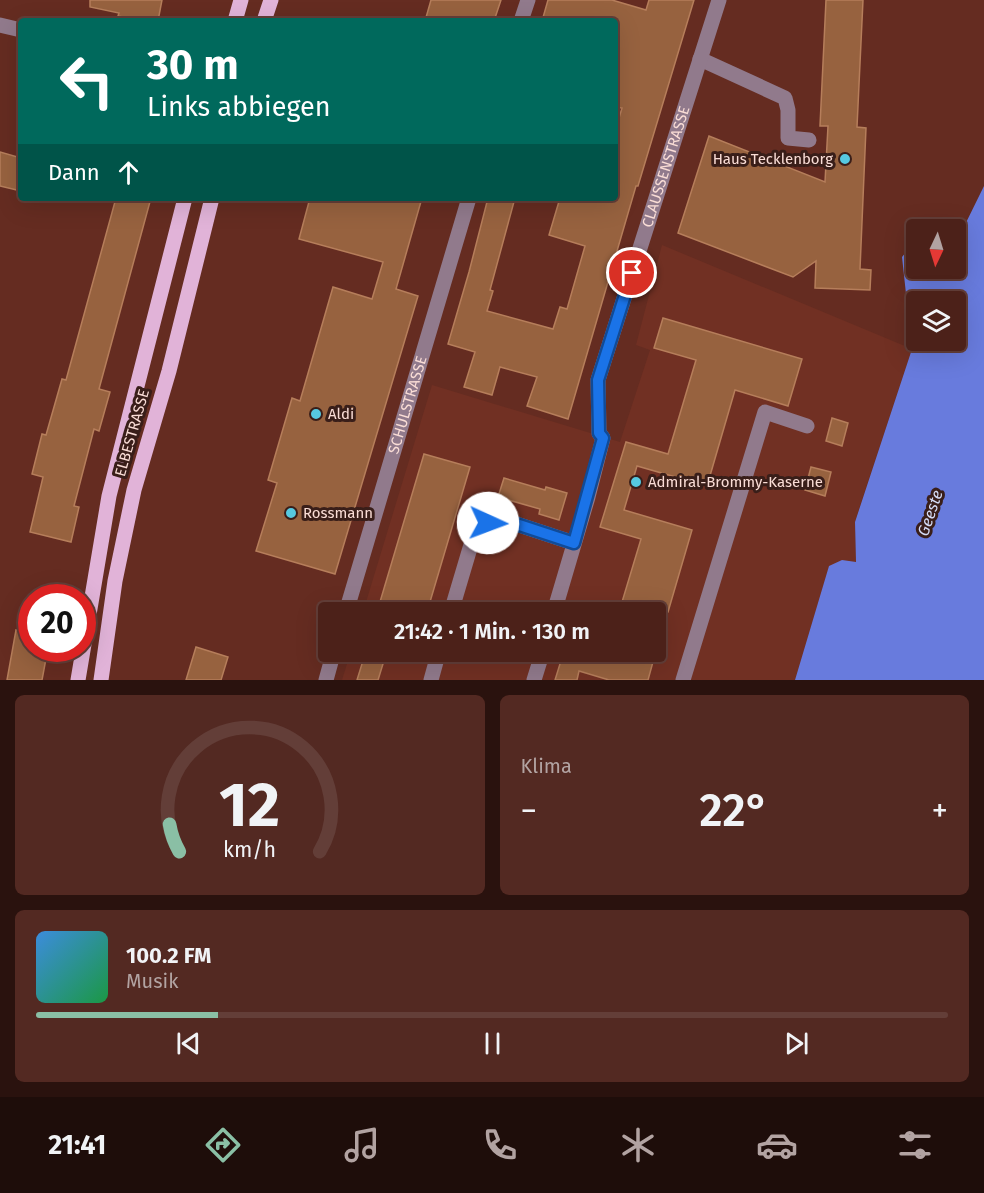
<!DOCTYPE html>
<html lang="de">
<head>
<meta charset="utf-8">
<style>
  :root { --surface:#4c2119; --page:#532922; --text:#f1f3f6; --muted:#b2a3a2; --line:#633e38; --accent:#8abfa5 }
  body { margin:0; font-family:"Fira Sans",sans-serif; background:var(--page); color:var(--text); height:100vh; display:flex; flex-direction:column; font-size:22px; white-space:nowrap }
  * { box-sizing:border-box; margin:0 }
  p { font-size:20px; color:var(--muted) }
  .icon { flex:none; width:33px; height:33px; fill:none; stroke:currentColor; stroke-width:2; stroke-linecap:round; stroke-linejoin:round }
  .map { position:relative; height:680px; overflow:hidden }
  .details { display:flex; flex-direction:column; gap:15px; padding:15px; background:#2a120e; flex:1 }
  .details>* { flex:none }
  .top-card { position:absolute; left:18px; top:18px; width:600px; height:183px; border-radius:6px; box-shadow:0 6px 24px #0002,0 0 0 2px var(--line); background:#00695c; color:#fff; overflow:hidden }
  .needle { width:39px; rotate:184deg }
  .controls { position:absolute; left:906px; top:219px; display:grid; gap:12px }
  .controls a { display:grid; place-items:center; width:60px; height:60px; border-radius:6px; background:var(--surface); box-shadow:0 6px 24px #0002,0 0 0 2px var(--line); font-size:30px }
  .speed { position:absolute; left:18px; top:584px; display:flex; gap:12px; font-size:30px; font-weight:700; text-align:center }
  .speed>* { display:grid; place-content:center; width:78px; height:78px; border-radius:50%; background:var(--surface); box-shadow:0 6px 24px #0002,0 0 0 2px var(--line); line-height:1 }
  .speed .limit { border:9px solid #d22; background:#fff; color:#111 }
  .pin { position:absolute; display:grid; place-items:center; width:51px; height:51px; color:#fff; margin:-26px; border:3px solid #fff; border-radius:50%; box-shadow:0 2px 6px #0007 }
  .me { position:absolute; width:66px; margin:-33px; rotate:92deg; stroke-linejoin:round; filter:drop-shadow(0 0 4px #0008) }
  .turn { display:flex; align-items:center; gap:21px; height:126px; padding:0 30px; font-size:27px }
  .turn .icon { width:78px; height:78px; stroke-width:2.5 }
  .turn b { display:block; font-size:42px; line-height:51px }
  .then { display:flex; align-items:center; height:57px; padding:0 30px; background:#0003; gap:12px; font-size:22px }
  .big { font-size:45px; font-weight:600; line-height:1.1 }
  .details .tile { flex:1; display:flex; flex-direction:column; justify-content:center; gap:9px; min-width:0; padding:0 21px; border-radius:9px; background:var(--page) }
  .details .dial { align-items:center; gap:0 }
  .dial svg { height:156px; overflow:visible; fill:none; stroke:var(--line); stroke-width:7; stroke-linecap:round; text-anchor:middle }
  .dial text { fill:var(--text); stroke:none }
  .song { display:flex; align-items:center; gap:18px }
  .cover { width:72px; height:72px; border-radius:9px; background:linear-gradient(135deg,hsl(210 70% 55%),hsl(140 70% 35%)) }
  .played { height:6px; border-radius:3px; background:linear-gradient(90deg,var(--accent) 20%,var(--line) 20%) }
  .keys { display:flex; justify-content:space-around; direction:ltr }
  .heat { display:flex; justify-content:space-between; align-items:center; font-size:33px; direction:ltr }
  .details .tiles { flex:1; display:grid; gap:15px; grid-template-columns:1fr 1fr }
  .tile:last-child { grid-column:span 2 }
  .trip { position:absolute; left:318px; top:602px; width:348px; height:60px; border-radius:6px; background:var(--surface); box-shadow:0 6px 24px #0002,0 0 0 2px var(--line); font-weight:600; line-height:60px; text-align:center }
  .menu { display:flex; height:96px; justify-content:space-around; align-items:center; background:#1e0d0a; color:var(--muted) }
  .menu .icon { width:42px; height:42px }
  .menu .on { color:var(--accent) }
  .menu b { font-size:27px; color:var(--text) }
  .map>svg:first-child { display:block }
  .built { fill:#713023 }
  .water { fill:#687bdd; fill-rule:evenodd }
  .building { fill:#97623f; stroke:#b67e5b; stroke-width:1.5 }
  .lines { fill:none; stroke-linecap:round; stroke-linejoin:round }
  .minor { stroke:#917a8c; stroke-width:15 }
  .major { stroke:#e1b3d8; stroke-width:15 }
  .route-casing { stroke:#114b97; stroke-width:15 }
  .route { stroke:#1a73e8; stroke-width:10 }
  .poi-dot { fill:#56c9e0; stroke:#391e19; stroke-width:2 }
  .labels { text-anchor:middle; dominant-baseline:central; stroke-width:6; stroke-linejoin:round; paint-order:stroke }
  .poi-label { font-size:15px; fill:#faddd6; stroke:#391e19; text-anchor:start }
  .street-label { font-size:15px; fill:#faddd6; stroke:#391e19 }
  .water-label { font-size:16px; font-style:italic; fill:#d4dbf5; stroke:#391e19 }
</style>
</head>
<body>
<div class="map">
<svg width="984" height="680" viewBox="0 0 984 680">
  <rect width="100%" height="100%" fill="#652c21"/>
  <path class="built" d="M662 245 912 349 855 521 856 562 829 567 795 680H342L351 651H656V612H363L432 385 620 442 650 350 636 345Z"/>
  <path class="water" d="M984 186V680H795L829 566 842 560 856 562 855 522 912 349 902 257 916 240V268H956V243ZM916 302H956V340H916Z"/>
  <g class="building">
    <path d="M90 0H162L158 21H143L118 16 119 13 90 7Z"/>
    <path d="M431 0H501L494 21H425Z"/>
    <path d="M548 0H612L646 10 649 0H694L638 186H636L568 419 527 406 537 377 500 367 492 395 464 387 475 352 448 344 469 272 488 198H515L490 290 493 291 487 311 553 329 560 307 567 309 585 246 549 235 560 198H615V131L622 108 615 107V21H542Z"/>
    <path d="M826 0H863L857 127 866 128 860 269 871 270 870 290 815 288 816 261 793 277 678 233 709 136 825 182 828 126H820Z"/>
    <path d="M0 152 21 158V191L0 186Z"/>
    <path d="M116 198H151L99 389 110 392 99 431 94 429 74 506 79 507 71 542 30 532 43 477 32 474 42 434 46 435 62 379 66 380Z"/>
    <path d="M310 198H422L396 289 418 296 335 574 256 551 277 483 268 480 292 398 300 401 333 287 372 299 383 262 299 239Z"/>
    <path d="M663 318 802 359 788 406 735 390 707 486 637 466 624 510 692 530 668 612H619L641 539 600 527 626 442 668 454 696 360 654 348Z"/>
    <path d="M832 418 848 423 842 446 826 441Z"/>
    <path d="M424 454 470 467 427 612H377Z"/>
    <path d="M811 467 831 472 825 496 805 490Z"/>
    <path d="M504 478 545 490 546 487 567 493 559 520 539 514 540 509 498 497Z"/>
    <path d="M16 630 32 633V648H48L42 680H7Z"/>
    <path d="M196 647 228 657 221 680H186Z"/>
    <path d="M366 651H387L378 680H357Z"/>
    <path d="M564 651H584L606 657 608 651H656L648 680H609L579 671 577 680H555Z"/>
  </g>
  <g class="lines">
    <g class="minor">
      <path d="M521 21 528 0"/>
      <path d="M0 25 21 30"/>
      <path d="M700 59 785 98 788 110V138L809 140"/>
      <path id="s1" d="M346 612 469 198"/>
      <path d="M451 612 473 538 488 523 507 521 574 543"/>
      <path id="s2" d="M554 612 588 497 603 438 599 433 598 380 719 0"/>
      <path d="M326 680 334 651"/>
      <path d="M431 680 439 651"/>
      <path d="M534 680 543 651"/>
      <path d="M683 680 765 412 807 426"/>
    </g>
    <g class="major">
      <path d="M235 21 241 0"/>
      <path d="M264 21 271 0"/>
      <path d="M78 680 109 496 185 198"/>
      <path d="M101 680 115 581 134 490 169 371 212 198"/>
    </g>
  </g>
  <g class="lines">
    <defs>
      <path id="route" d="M488 523 507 521 574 543 603 438 599 433 598 380 632 273"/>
    </defs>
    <use href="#route" class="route-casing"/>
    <use href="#route" class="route"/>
  </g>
  <g class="poi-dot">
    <circle cx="845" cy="159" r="6"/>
    <circle cx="316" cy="414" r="6"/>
    <circle cx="636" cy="482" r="6"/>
    <circle cx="291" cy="513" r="6"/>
  </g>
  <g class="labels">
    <g class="poi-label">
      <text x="833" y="159" text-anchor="end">Haus Tecklenborg</text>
      <text x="328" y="414">Aldi</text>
      <text x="648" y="482">Admiral-Brommy-Kaserne</text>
      <text x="303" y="513">Rossmann</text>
    </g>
    <g class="street-label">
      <text stroke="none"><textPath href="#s2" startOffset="464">CLAUSSENSTRASSE</textPath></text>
      <text stroke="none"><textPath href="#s1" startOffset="216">SCHULSTRASSE</textPath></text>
      <text transform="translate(132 433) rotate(-74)">ELBESTRASSE</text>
    </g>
    <g class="water-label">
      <text transform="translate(930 513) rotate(-71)">Geeste</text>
    </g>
  </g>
</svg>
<div class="controls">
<a><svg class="needle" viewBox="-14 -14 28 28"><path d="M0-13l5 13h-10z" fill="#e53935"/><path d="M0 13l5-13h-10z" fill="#b2a3a2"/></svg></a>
<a><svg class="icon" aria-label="layers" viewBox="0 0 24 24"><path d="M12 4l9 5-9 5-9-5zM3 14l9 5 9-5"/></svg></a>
</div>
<div class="speed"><div class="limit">20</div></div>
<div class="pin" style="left:632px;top:273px;background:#d93025"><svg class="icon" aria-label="arrive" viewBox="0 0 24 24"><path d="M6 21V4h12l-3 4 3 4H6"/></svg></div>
<svg class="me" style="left:488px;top:523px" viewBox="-20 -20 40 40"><circle r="19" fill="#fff"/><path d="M0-13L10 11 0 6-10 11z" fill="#1a73e8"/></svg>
<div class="trip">21:42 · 1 Min. · 130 m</div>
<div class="top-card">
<div class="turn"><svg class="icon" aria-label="left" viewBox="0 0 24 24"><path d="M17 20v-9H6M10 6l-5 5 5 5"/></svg><div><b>30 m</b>Links abbiegen</div></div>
<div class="then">Dann<svg class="icon" aria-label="ahead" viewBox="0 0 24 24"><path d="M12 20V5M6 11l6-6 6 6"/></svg></div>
</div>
</div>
<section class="details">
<div class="tiles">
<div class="tile dial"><svg viewBox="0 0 100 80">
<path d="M14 69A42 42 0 1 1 86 69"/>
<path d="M14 69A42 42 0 0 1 9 55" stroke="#8abfa5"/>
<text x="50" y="56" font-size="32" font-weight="700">12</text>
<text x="50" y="72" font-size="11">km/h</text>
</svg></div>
<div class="tile"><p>Klima</p>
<div class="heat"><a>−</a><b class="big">22°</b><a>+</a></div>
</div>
<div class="tile">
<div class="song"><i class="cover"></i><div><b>100.2 FM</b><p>Musik</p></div></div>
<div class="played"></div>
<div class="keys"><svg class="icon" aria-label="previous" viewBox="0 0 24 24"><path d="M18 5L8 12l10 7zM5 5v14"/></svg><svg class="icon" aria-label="pause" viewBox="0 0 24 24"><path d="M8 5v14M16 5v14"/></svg><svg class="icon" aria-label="next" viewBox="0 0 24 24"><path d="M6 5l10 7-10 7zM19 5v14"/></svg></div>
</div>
</div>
</section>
<nav class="menu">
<b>21:41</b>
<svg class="icon on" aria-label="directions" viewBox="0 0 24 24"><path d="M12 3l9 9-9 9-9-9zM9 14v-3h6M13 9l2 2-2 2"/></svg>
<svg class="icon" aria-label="music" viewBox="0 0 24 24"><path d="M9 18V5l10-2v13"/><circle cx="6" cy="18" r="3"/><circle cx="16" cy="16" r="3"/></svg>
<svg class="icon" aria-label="phone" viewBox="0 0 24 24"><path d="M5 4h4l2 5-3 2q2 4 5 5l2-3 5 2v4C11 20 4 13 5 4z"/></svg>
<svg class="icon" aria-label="climate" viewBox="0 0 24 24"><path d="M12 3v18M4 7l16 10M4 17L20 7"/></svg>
<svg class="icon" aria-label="car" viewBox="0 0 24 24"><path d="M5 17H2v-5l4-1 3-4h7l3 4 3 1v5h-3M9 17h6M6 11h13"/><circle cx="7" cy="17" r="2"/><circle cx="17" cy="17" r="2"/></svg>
<svg class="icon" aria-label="filters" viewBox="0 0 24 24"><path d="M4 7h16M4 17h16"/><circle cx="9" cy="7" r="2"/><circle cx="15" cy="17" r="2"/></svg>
</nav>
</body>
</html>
